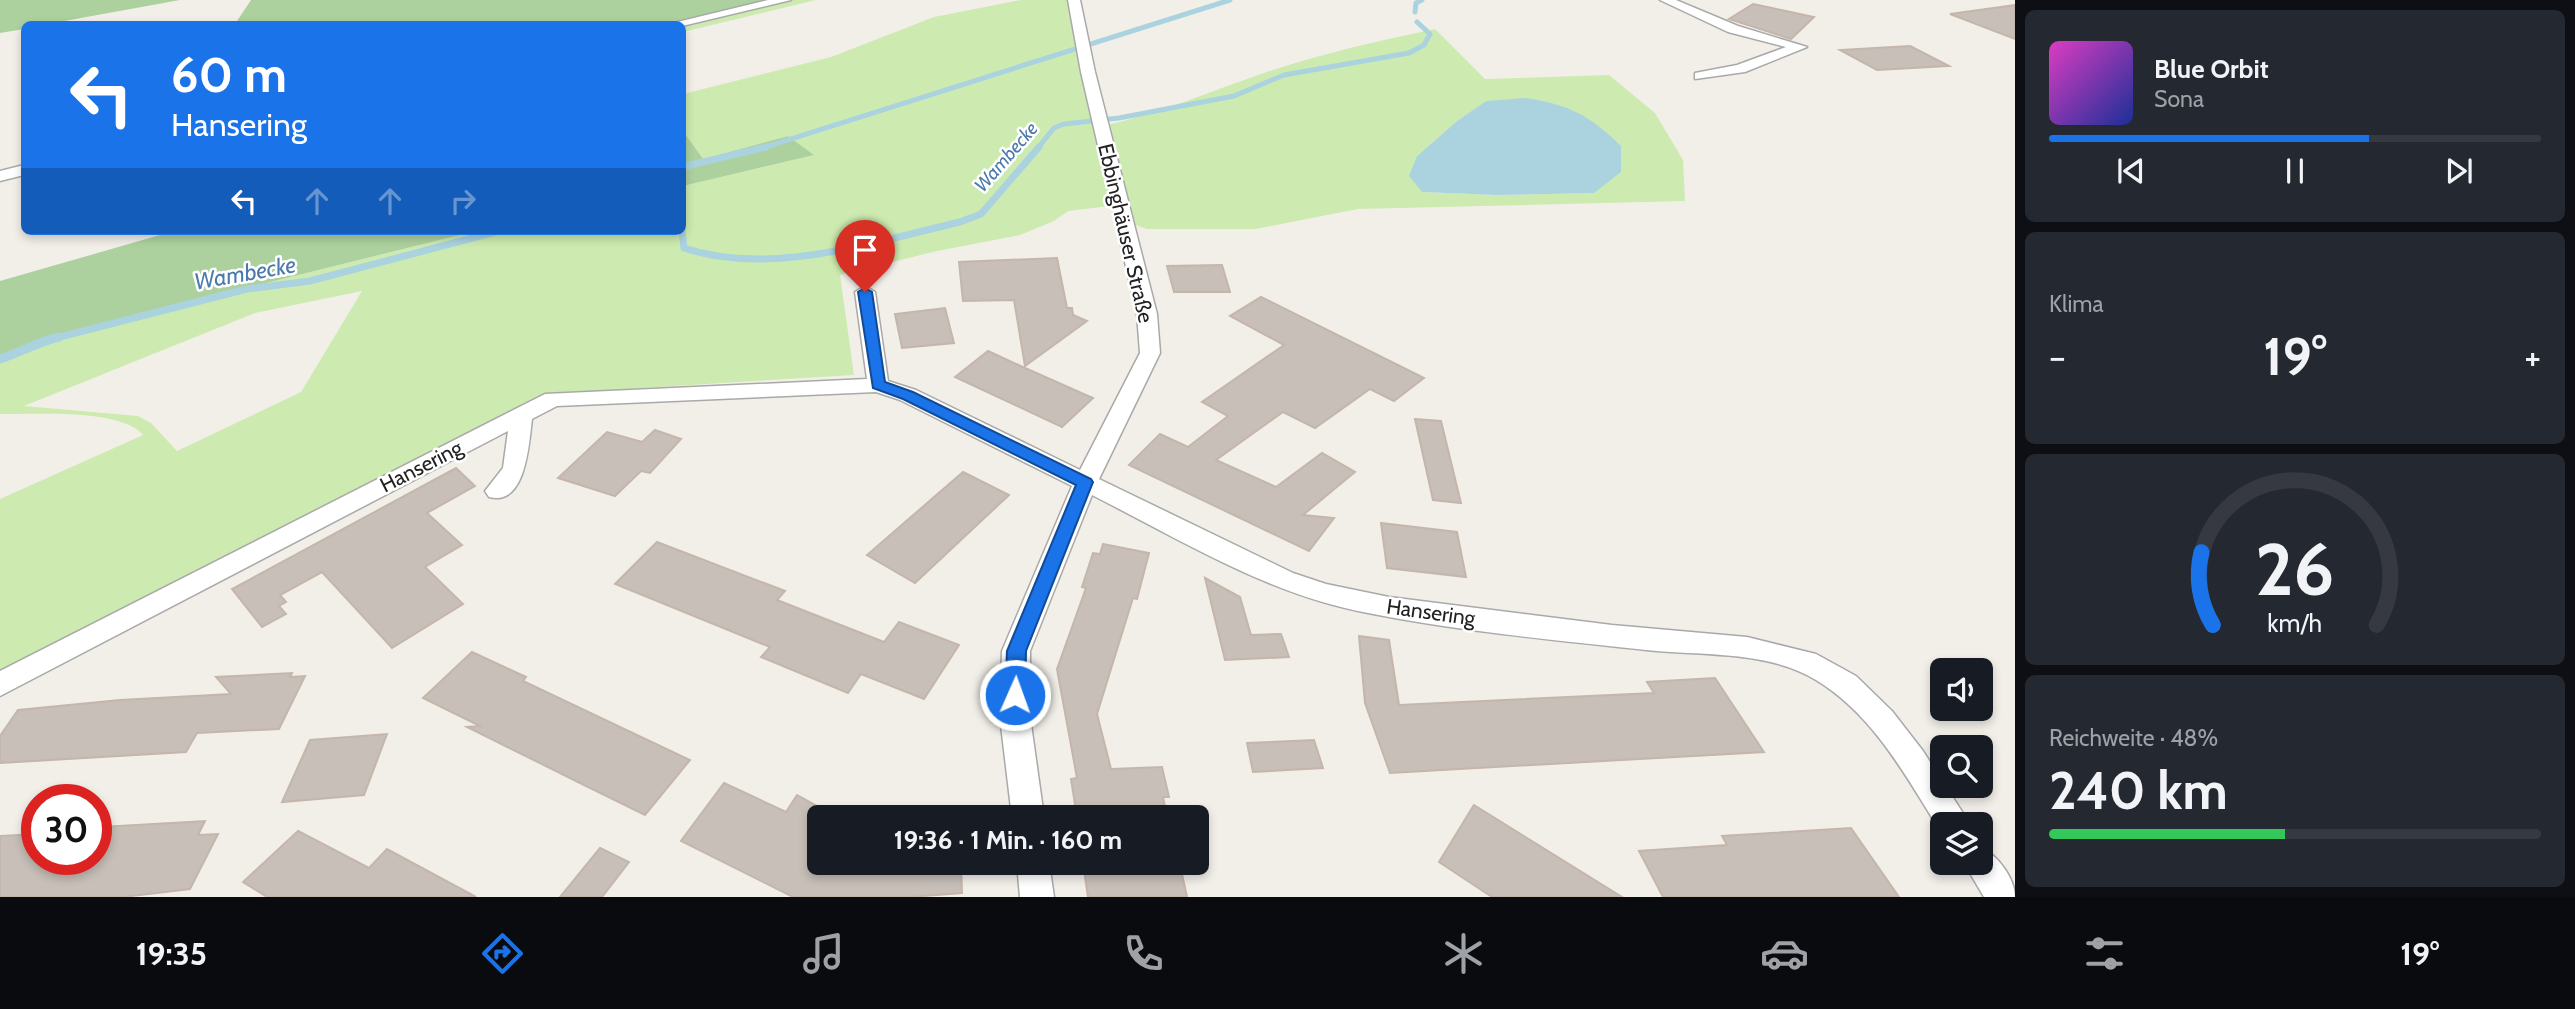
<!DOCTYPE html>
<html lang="de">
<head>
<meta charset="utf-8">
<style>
  :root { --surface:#171b24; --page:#242831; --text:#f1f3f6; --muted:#9ea1a6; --line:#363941; --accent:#1a73e8 }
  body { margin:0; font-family:Cabin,sans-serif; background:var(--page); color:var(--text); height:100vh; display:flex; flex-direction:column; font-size:26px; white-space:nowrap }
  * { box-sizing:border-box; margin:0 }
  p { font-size:23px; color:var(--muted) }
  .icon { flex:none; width:38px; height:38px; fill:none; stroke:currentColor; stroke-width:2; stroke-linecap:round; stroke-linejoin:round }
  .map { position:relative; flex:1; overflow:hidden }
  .drawer { display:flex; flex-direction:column; gap:10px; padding:10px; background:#0d0f14; width:560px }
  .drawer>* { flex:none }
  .guide { position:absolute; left:21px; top:21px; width:665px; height:214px; border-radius:10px; box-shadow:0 4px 10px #0003; background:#1a73e8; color:#fff; overflow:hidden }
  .tools { position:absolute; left:1930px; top:658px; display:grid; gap:14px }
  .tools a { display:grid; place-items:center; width:63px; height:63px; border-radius:10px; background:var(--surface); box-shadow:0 4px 10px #0003; font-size:35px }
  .speed { position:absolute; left:21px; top:784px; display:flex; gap:14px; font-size:35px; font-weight:700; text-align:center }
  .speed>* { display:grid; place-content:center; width:91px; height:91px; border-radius:50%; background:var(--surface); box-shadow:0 4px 10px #0003; line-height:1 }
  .speed .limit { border:10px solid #d22; background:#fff; color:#111 }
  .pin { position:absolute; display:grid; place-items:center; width:60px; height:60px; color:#fff; margin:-72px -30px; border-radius:50% 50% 50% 0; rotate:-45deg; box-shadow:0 0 7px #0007 }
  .pin .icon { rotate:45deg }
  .me { position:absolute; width:77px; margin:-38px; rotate:2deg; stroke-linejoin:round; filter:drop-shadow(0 0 5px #0008) }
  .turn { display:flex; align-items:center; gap:24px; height:147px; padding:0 35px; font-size:32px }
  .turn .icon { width:91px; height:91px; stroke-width:2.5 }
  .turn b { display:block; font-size:49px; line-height:60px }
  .lanes { display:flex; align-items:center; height:66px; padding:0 35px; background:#0003; justify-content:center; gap:35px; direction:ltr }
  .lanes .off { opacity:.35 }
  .big { font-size:52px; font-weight:700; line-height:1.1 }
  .drawer .tile { flex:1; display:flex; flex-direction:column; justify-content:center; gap:10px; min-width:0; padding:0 24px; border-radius:10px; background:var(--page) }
  .drawer .dial { align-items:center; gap:0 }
  .dial svg { height:182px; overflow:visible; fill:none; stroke:var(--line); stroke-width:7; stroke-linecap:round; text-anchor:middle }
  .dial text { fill:var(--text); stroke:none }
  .song { display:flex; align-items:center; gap:21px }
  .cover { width:84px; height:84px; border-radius:10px; background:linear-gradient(135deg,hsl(310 70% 55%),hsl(230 70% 35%)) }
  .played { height:7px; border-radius:4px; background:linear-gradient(90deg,var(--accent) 65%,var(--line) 65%) }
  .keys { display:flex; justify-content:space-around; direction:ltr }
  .heat { display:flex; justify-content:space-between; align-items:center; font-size:38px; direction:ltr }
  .charge { height:10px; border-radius:5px; background:linear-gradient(90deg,#34c759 48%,var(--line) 0) }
  .trip { position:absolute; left:807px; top:805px; width:402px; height:70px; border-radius:10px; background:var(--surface); box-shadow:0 4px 10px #0003; font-weight:700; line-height:70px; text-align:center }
  .tab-bar { display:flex; height:112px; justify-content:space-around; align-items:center; background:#090b0e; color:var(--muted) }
  .tab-bar .icon { width:49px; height:49px }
  .tab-bar .active { color:var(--accent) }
  .tab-bar b { font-size:32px; color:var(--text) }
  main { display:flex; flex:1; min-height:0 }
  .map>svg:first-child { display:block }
  .grass { fill:#cdebb0; fill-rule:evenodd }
  .forest { fill:#add19e }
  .water { fill:#aad3df }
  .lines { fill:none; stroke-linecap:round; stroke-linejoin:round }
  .stream-far2 { stroke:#aad3df; stroke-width:5 }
  .stream-far1 { stroke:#aad3df; stroke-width:7 }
  .stream { stroke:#aad3df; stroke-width:9 }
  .building { fill:#c7bfb8; stroke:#c4b6ab; stroke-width:2 }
  .street-casing { stroke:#a9a9a9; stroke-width:3 }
  .street { fill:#fff; fill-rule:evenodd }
  .route { fill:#1a73e8; stroke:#114b97; stroke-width:2 }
  .labels { text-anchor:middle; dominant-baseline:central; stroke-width:5; stroke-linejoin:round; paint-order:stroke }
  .far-water-label { font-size:19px; font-style:italic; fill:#4a7aab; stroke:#fff }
  .street-label { font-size:21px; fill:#222; stroke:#fff }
  .water-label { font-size:23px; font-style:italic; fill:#4a7aab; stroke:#fff }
</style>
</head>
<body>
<main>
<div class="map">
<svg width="2015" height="897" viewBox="0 0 2015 897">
  <rect width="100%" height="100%" fill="#f2efe9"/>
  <g class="grass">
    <path d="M772 0H816L683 32 682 24H661Z"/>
    <path d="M1021 0H1078L1107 125C1161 113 1211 91 1264 73 1320 54 1377 41 1435 29L1485 79 1609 75 1655 113 1683 160 1685 201 1358 209 1256 229H1147L1135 225 1126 204 1068 211 1054 221 1020 235 937 251 840 275 854 375 543 394 0 672V499L143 435C120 408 35 415 0 414V357L36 340 476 231H682L683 186 813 155 788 136 702 159 683 131V94L831 57 934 17ZM1486 101 1594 193 1496 195 1422 192 1417 156 1457 121ZM362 291 301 392 177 451 151 423 138 416 24 406 255 313Z"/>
  </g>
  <g class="forest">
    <path d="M0 0H180L48 24H24V29L0 33Z"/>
    <path d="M251 0H772L661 24H235Z"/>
    <path d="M683 131 703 159 788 136 814 155 683 186Z"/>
    <path d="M174 231H476L36 340 0 357V281Z"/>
  </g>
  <path class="water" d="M1525 98C1570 105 1589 115 1621 146V172L1594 193 1496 195 1422 192 1409 176 1417 156 1457 121 1486 101Z"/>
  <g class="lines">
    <g class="stream-far2">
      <path d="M1415 12 1416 3 1422 0"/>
      <path d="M759 149 1230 0"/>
      <path d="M1037 149 1054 128 1064 124 1119 118 1234 96 1284 75 1409 53 1424 45 1430 34 1417 22"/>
    </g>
    <g class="stream-far1">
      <path d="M682 167 766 147"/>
      <path d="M682 231 684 248C771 277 873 242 960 222L981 214 1039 147"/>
      <path d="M52 339 247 289 310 281 499 231"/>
    </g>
    <path class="stream" d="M0 359C21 352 38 342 59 337"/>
  </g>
  <g class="building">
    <path d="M1753 4 1814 17 1791 39 1729 19Z"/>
    <path d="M2015 5V39L1950 14Z"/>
    <path d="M1910 46 1949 66 1877 70 1840 50Z"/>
    <path d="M1057 258 1067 308H1072L1073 315 1087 321 1025 366 1014 300 963 301 959 262Z"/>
    <path d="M1222 265 1230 292H1174L1167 266Z"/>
    <path d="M1261 297 1424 378 1394 401 1370 389 1315 428 1283 412 1216 460 1276 487 1322 453 1355 472 1303 515 1334 518 1309 551 1129 465 1160 434 1188 447 1228 416 1202 402 1284 345 1230 316Z"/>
    <path d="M945 308 954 343 902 348 895 314Z"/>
    <path d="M988 351 1025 368 1093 398 1062 427 955 377Z"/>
    <path d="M1415 419 1441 421 1461 503 1433 500Z"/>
    <path d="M655 430 681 439 650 473 641 471 615 496 558 478 607 432 642 442Z"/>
    <path d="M456 468 475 486 427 513 462 545 425 567 463 604 392 648 322 572 280 595 286 602 279 606 286 614 262 627 232 589Z"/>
    <path d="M963 472 1009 495 915 583 867 555Z"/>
    <path d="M1381 523 1457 532 1466 577 1387 568Z"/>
    <path d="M657 542 785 591 777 600 884 642 899 622 959 645 924 699 861 674 848 693 761 657 770 647 615 584Z"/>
    <path d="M1103 544 1149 553 1137 599 1133 598 1097 714 1111 769 1162 767 1169 797H1163L1167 817H1077L1071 779 1077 778 1057 669 1086 588 1082 587 1093 553 1100 554Z"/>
    <path d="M1205 578 1240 597 1251 635 1281 634 1289 657 1225 660Z"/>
    <path d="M1359 636 1389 640 1399 705 1654 693 1647 682 1715 678 1764 752 1390 773 1365 703Z"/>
    <path d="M472 652 526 677 523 681 690 760 645 815 584 785 467 727 480 726 423 698Z"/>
    <path d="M292 673 290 677 305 676 279 729 197 733 186 752 0 763V736L18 710 120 700 231 694 216 677Z"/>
    <path d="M387 734 364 795 282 802 310 740Z"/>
    <path d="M1314 740 1323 768 1253 772 1247 743Z"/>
    <path d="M724 783 786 812 797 795 819 807V863H961L962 893 911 897H793L681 841Z"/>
    <path d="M1474 805 1577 869 1622 897H1492L1439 862Z"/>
    <path d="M205 821 198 835 218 834 190 889 123 897H0V836L37 834V859H96V835L101 827Z"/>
    <path d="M1851 828 1899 897H1663L1639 851 1727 845 1722 836Z"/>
    <path d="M298 831 369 868 387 849 476 897H267L243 882Z"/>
    <path d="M600 848 629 862 602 897H560Z"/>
    <path d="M1083 863 1180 865 1187 897H1088Z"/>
  </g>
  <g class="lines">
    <defs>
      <g id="street">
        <path d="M768 0H791L682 26 669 24Z"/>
        <path d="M1068 0H1080L1095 72 1157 314 1160 353 1099 479 1293 573 1326 584 1389 597 1612 625 1747 637 1816 654 1856 676 1892 711 1923 751 1970 824H1942V834C1907 778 1874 715 1816 680 1767 650 1701 656 1646 650 1553 640 1459 631 1368 613 1269 595 1181 540 1092 495L1030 651V717L1044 817H1012L1000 717 1002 651 1072 486 900 400 876 392 557 406 532 419C529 443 526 507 489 497L485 491 503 468 508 431 0 696V671L545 394 867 379 855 292 865 286 875 292 888 381 916 390 1080 470 1140 353 1137 314 1081 72Z"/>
        <path d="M1660 0H1676L1738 26 1807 47 1745 72 1695 79V73L1737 65 1786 47 1728 32Z"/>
        <path d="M24 165V175L0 181V171Z"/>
        <path d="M1981 848C1998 855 2015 879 2015 897H1984L1964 863H1981Z"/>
        <path d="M1017 863H1049L1054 897H1020Z"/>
      </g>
    </defs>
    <use href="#street" class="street-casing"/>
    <use href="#street" class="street"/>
  </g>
  <path class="route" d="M865 288 872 292 885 382 913 392 1091 479 1093 482 1026 651 1025 695 1022 701H1008L1005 695 1007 651 1076 485 903 399 873 388 858 292Z"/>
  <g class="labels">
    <g class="far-water-label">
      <text transform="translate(1006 157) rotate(-49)">Wambecke</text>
    </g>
    <g class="street-label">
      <text transform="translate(1126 233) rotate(77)">Ebbinghäuser Straße</text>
      <text transform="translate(421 466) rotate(-27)">Hansering</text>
      <text transform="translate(1431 612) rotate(8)">Hansering</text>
    </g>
    <g class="water-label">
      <text transform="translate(245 273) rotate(-10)">Wambecke</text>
    </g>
  </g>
</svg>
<div class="tools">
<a><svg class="icon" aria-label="sound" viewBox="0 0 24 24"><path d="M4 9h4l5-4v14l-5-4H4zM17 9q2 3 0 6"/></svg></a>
<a><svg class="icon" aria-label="search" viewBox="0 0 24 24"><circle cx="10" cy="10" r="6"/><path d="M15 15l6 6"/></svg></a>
<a><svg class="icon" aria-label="layers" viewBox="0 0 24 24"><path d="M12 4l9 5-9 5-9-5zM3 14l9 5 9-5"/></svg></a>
</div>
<div class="speed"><div class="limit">30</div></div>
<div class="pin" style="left:865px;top:292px;background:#d93025"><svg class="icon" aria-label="arrive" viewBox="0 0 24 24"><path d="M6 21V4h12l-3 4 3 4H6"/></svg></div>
<svg class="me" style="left:1015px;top:695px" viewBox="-20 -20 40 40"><circle r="17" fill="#1a73e8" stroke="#fff" stroke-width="3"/><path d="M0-11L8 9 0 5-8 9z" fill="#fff"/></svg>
<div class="trip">19:36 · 1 Min. · 160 m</div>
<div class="guide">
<div class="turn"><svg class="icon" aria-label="left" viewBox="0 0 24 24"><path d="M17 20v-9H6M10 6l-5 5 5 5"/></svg><div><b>60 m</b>Hansering</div></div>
<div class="lanes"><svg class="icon" aria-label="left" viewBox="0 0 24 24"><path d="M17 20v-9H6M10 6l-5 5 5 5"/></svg><svg class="icon off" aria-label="ahead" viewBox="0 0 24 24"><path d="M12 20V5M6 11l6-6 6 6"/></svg><svg class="icon off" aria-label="ahead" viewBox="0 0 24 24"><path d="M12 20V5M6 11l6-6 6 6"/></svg><svg class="icon off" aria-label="right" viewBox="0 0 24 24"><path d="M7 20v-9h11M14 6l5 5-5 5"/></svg></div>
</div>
</div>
<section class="drawer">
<div class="tile">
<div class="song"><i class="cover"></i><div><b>Blue Orbit</b><p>Sona</p></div></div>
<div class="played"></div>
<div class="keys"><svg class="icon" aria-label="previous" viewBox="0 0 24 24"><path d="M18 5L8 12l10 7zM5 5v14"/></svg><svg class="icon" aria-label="pause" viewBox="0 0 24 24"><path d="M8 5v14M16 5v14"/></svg><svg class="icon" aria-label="next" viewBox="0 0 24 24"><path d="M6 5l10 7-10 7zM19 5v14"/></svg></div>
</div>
<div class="tile"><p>Klima</p>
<div class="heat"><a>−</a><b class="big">19°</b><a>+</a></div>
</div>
<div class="tile dial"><svg viewBox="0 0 100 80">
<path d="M14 69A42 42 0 1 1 86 69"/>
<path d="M14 69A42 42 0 0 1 9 37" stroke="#1a73e8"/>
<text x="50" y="56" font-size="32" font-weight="700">26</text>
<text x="50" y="72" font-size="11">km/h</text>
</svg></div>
<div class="tile"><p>Reichweite · 48%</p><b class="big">240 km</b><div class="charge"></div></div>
</section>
</main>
<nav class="tab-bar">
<b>19:35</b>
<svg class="icon active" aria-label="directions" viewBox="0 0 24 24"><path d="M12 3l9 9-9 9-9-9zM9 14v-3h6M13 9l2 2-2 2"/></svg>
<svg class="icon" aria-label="music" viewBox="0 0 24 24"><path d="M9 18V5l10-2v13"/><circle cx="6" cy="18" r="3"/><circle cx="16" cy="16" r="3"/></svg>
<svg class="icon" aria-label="phone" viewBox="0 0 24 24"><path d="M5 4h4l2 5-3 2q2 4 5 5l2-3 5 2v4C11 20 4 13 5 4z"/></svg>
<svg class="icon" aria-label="climate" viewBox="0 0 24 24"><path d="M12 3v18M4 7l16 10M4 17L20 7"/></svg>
<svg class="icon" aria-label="car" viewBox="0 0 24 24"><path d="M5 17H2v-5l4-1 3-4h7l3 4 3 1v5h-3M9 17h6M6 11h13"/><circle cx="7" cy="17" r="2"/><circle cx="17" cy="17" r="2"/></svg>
<svg class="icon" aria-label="filters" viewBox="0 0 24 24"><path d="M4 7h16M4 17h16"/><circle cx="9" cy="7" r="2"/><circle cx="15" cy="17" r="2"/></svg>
<b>19°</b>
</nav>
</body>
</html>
